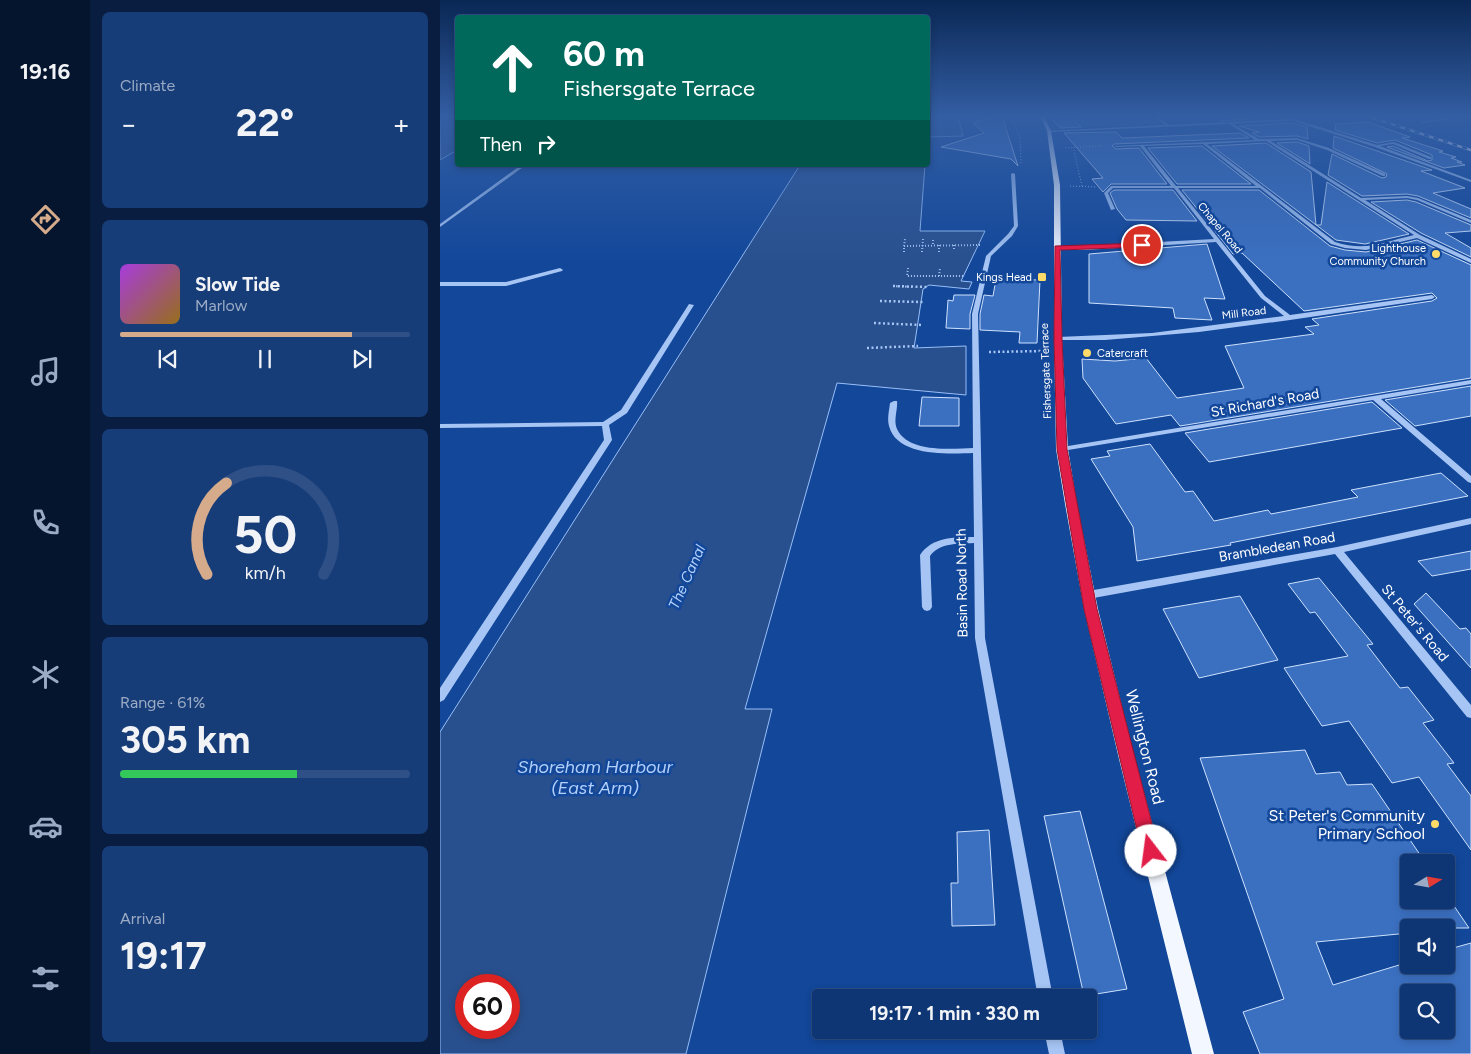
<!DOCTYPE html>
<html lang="en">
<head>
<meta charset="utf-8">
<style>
  :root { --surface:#0e3574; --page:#173d79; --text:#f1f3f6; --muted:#9babc5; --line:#2e5086; --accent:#d6ab8b }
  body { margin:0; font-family:Figtree,sans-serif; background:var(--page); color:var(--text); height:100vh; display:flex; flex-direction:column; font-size:19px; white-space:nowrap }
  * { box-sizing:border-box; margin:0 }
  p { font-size:16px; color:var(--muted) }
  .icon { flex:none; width:28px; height:28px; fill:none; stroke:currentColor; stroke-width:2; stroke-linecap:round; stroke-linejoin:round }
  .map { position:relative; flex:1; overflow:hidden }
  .sheet { display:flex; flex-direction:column; gap:12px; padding:12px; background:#081d40; width:350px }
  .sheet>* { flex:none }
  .guide { position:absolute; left:15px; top:15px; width:475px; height:152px; border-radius:5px; box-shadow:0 2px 8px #0003,0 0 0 1px var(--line); background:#00695c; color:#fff; overflow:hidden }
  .needle { width:32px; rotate:79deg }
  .buttons { position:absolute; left:960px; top:854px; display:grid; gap:10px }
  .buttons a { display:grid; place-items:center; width:55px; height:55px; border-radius:5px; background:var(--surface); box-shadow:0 2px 8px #0003,0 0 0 1px var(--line); font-size:25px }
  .speed { position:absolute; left:15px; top:974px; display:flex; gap:10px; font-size:25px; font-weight:700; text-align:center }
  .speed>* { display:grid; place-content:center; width:65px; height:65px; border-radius:50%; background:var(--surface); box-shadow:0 2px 8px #0003,0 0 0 1px var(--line); line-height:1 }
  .speed .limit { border:8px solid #d22; background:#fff; color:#111 }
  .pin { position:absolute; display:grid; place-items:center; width:42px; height:42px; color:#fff; margin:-21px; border:2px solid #fff; border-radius:50%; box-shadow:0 1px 5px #0007 }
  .me { position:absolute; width:55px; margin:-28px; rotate:345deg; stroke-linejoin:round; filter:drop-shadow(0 0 4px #0008) }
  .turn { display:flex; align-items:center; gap:18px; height:105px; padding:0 25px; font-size:22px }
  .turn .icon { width:65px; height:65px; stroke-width:2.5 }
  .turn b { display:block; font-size:35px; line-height:42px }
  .then { display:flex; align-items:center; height:48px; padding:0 25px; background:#0003; gap:10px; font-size:19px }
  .big { font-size:38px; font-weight:700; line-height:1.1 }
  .sheet .card { flex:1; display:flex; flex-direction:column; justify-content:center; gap:8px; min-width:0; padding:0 18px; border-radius:8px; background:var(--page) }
  .sheet .dial { align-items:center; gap:0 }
  .dial svg { height:130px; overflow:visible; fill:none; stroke:var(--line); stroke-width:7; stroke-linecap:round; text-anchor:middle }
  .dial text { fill:var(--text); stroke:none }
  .song { display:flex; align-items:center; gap:15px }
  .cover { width:60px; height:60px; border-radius:8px; background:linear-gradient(135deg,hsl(280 70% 55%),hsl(40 70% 35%)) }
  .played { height:5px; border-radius:2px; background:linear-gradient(90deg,var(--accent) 80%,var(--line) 80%) }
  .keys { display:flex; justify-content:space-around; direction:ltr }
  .heat { display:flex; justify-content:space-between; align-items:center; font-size:28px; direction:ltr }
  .charge { height:8px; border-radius:4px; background:linear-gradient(90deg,#34c759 61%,var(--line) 0) }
  .trip { position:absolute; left:372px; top:989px; width:285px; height:50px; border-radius:5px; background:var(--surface); box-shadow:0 2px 8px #0003,0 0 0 1px var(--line); font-weight:700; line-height:50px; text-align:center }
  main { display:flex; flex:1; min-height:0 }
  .menu { display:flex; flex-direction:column; width:90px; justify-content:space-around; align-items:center; background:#06152e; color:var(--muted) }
  .menu .icon { width:35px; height:35px }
  .menu .active { color:var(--accent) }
  .menu b { font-size:22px; color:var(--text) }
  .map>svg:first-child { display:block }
  .green { fill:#2560b8 }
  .water { fill:#29508e; stroke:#98bff7; fill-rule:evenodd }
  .building { fill:#3b70c1; stroke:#cee1fd; fill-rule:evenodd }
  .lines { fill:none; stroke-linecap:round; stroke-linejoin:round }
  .path-far2 { stroke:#a6c5f4; stroke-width:1; stroke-dasharray:1 2; stroke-linecap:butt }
  .path-far1 { stroke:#a6c5f4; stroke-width:2; stroke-dasharray:1 2; stroke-linecap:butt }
  .path { stroke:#a6c5f4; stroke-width:2.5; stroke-dasharray:2 2.5; stroke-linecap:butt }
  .minor { fill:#a6c5f4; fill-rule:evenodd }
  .major { fill:#f3f7ff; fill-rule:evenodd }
  .rail-casing { stroke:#fff; stroke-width:2.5 }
  .rail { stroke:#12479a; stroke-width:2; stroke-dasharray:5; stroke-linecap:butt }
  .route { fill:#e11d48; stroke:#92132f }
  .poi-dot { fill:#ffdb69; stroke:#12479a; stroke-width:2 }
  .labels { text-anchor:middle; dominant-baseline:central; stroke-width:5; stroke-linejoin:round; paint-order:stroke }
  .far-street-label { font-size:11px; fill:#fff; stroke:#12479a }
  .far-poi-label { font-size:11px; fill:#fff; stroke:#12479a; text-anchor:end }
  .street-label { font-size:14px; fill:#fff; stroke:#12479a }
  .water-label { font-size:15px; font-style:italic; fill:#b3d0fa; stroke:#12479a }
  .near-street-label { font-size:16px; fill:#fff; stroke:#12479a }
  .near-poi-label { font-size:16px; fill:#fff; stroke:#12479a; text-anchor:end }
  .near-water-label { font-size:18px; font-style:italic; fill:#b3d0fa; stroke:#12479a }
</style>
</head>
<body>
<main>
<nav class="menu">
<b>19:16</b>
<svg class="icon active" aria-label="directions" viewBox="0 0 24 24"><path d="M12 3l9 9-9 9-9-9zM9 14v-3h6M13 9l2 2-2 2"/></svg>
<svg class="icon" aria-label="music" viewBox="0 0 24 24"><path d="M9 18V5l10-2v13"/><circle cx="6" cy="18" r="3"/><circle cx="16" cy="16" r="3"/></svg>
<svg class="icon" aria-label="phone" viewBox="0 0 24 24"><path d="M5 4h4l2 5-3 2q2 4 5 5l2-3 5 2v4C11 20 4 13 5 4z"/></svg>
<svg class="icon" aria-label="climate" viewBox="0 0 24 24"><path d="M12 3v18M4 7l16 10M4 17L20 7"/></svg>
<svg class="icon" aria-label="car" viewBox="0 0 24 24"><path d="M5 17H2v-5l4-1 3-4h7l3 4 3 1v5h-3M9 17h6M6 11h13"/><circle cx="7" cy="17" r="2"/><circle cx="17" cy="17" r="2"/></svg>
<svg class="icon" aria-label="filters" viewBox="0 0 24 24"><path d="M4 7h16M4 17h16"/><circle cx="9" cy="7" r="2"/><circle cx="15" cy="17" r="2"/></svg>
</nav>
<section class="sheet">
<div class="card"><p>Climate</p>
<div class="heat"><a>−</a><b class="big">22°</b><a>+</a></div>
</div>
<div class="card">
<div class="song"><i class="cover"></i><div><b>Slow Tide</b><p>Marlow</p></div></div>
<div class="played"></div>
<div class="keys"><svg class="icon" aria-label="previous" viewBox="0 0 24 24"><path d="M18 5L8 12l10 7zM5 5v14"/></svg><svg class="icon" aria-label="pause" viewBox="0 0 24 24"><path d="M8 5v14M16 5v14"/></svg><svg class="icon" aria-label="next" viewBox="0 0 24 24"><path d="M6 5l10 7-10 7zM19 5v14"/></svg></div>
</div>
<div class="card dial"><svg viewBox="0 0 100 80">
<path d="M14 69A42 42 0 1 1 86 69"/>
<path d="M14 69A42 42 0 0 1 26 13" stroke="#d6ab8b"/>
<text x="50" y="56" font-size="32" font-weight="700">50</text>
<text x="50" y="72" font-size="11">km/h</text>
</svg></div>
<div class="card"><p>Range · 61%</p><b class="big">305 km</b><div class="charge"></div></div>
<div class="card"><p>Arrival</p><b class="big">19:17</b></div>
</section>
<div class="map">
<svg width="1031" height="1054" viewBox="0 0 1031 1054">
  <rect width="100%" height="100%" fill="#12479a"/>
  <path class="green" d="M614 116H711L722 124 622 128Z"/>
  <g class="water">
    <path d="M0 116H18L17 150 0 160Z"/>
    <path d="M488 116H518L523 136 488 137Z"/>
    <path d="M360 165H485L480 231H545L521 281 532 282 529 289 489 285 483 289 474 348 526 346V395L397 383 305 709H332L246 1054H0V732ZM26 985H69V1028H26Z"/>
  </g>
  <g class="building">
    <path d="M562 116 578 166 571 159 501 147 544 133 533 123 550 117Z"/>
    <path d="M609 116H630L641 127 620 128Z"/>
    <path d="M780 116H846L780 121Z"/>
    <path d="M928 122 970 137 962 138 1003 151 999 152 1016 157 1011 158 1022 162H1017L1025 165 1004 168 947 147 953 146 988 161 992 160V155L955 140 937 143 895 130 896 124Z"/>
    <path d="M853 123 867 127 868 139 857 136 819 137 812 133 819 132 799 126Z"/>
    <path d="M676 132 682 138 800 133 809 138 674 144 672 146 676 149 699 148 727 184H671L663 192 652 179 663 178 624 133Z"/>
    <path d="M894 136 992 170 981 171 1025 188 993 193 1031 209V218L978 196 967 194 922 196 888 175 892 154 942 178 946 177 947 174 893 148Z"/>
    <path d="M857 142 869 146 870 164 837 143Z"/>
    <path d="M826 143 871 172 876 225H881L887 182 969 234 925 244 896 240 772 146Z"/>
    <path d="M762 146 811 184H737L708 148Z"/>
    <path d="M674 190H733L757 221 686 220 677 209 670 193Z"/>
    <path d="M742 190H819L890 246 905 250 926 252 977 240 1031 265V378L740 426 731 415 676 424 643 378 642 359 675 361 706 358 737 398 804 388 785 346 874 334 865 327 879 325 872 319 992 301 997 298 992 293 864 311 802 253 793 254 775 231V221H767Z"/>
    <path d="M967 200 976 202 1031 225V231L1005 233 1031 248V257L981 233 931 202Z"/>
    <path d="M767 244 785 299 764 298 772 320 735 318 733 308 649 303V254Z"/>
    <path d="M556 279 600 280 597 343H579L580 332 540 330V314L544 295 553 296Z"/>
    <path d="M514 295H535L530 314V329L506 328 508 300 513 301Z"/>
    <path d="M1031 386V416L975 426 945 400Z"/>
    <path d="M482 397 519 398V426H479Z"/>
    <path d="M932 402 962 428 769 462 745 433Z"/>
    <path d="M710 444 745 492 753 491 774 521 828 510 831 514 918 497 911 490 1001 473 1028 496 790 543 791 545 697 561 693 527 651 459 670 456 667 451Z"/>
    <path d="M1031 551V569L992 576 978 561Z"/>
    <path d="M879 578 933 644 927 645 960 688 968 687 994 720 983 723 1014 763 1007 764 1031 796V850L979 777 952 783 909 721 882 726 844 668 908 656 875 612 870 613 848 584Z"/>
    <path d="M986 593 1020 629 1026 628 1031 634V668L974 604Z"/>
    <path d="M800 596 838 660 759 678 723 609Z"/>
    <path d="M865 750 876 774 900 772 907 785 932 784 985 862H969V900H1010L1029 928H969V933L876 942 893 985 969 962V965H1006V950L1031 943V1054H820L803 1012 844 999 760 758ZM969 992H1006V1030H969Z"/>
    <path d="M640 811 687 989 644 996 604 816Z"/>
    <path d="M549 830 555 925 512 926 511 883H518L517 832Z"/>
  </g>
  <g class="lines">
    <g class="path-far2">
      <path d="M571 116 580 138 581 165"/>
      <path d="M633 147 642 186"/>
      <path d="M625 148 664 146"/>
      <path d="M630 186 656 187"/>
    </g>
    <g class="path-far1">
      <path d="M493 240V245"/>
      <path d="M499 245V252"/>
      <path d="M514 245V251"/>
      <path d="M464 246 465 239"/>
      <path d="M464 252V246L542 245"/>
      <path d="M482 252 483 239"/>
      <path d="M468 268 467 276H525"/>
      <path d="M499 276 500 268"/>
      <path d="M453 286 473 287"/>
    </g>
    <g class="path">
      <path d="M453 286 488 287"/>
      <path d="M440 301 483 302"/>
      <path d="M434 323 482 325"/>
      <path d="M427 348 478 346"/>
      <path d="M549 352 603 351"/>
    </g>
    <g class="minor">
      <path d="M713 116H717L729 125 848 119 846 118 848 117 937 145 954 142 991 157V159H989L953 144 940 146 1031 180V182L935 147 853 121 793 124 819 139 857 138 889 148 945 174V176H943L887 150 857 140 831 141 921 198 967 196 978 198 1031 220V223L977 200 967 198 925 200 980 235 1031 259V263L977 238 926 250 905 248 891 244 820 188H738L825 296 850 315 992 295 995 297 992 299 850 320 759 332 665 340H616V338L618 337 712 333 844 316 821 298 776 242 645 250H617L614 248 617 246H645L774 239 734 188H673L668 193 675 209 671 210 664 193 671 186H731L700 146 676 147 674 146 815 140 789 124 609 132 607 131 725 125ZM826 141 974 235C943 242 926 252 895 242L767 144ZM763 144 816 186H736L704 146Z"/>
      <path d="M1021 116H1030L982 123 980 122Z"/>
      <path d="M81 165H86L0 227V224Z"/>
      <path d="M573 173 575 174 578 226 572 236 551 256 538 314 545 638 613 998H598L535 638 534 543C519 544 500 542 490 556L492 607 490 610 487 611 484 610 482 607 480 555C492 537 514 537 534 537L533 453C509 454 457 457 449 426 447 419 449 411 450 403L454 401H457C458 410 453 420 457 429 468 453 512 449 533 448L532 314 546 256 568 234 574 226 571 174Z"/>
      <path d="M120 268 123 270 122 271 66 286H0V282H66Z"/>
      <path d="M249 304 254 305 187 413 169 425 172 440 4 700 0 702V688L164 440 162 426 0 428V424L163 422 181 410Z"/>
      <path d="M1031 380V384L941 399 1031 476V483L1028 482 933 400 622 451 618 449 622 447Z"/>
      <path d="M1031 518V524L904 552 1031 705V718L1027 717 895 554 648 599 645 598 643 595 645 592 648 591 897 547Z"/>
      <path d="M604 1030H620L625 1054H609Z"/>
    </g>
    <path class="major" d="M600 116H604L611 131 620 185 622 339 628 449 637 504 658 609 695 759 774 1054H752L679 759 644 609 625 504 616 449 614 339V185L607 131Z"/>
    <defs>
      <path id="rail" d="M927 116 1031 150"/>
    </defs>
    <use href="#rail" class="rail-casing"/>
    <use href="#rail" class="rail"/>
  </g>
  <linearGradient id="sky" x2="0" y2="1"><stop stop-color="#0a2755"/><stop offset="0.44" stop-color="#335ea3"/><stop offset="1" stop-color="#335ea3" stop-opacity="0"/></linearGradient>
  <rect width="1031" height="264" fill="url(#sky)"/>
  <path class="route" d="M702 243 704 244V247L620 250 622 339 627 449 657 609 719 851 717 857 711 860 705 857 702 851 644 609 617 449 614 339 615 246Z"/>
  <g class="poi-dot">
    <circle cx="996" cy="254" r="5"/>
    <rect x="597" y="272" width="10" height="10" rx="2.5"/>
    <circle cx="647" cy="353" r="5"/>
    <circle cx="995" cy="824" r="5"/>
  </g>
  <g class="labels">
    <g class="far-street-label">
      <text transform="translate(780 228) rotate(50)">Chapel Road</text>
      <text transform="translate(804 313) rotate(-7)">Mill Road</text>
      <text transform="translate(606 371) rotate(-92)">Fishersgate Terrace</text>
    </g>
    <g class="far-poi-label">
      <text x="986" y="248">Lighthouse<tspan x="986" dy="13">Community Church</tspan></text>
      <text x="592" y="277">Kings Head</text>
      <text x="657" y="353" text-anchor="start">Catercraft</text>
    </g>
    <g class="street-label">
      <text transform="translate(825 403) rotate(-10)">St Richard's Road</text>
      <text transform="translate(837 547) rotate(-10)">Brambledean Road</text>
      <text transform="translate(522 583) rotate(-91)">Basin Road North</text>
      <text transform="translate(975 623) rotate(50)">St Peter's Road</text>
    </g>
    <g class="water-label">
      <text transform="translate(247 577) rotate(-66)">The Canal</text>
    </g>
    <g class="near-street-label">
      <text transform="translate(705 747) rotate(76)">Wellington Road</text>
    </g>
    <g class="near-poi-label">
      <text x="985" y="815">St Peter's Community<tspan x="985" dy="18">Primary School</tspan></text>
    </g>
    <g class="near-water-label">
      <text x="155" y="767">Shoreham Harbour<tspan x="155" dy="21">(East Arm)</tspan></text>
    </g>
  </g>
</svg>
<div class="buttons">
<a><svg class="needle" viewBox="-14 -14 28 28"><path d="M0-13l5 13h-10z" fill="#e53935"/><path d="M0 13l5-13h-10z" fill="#9babc5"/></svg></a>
<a><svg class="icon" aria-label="sound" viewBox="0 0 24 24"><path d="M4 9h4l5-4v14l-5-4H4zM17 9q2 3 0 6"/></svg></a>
<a><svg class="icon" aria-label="search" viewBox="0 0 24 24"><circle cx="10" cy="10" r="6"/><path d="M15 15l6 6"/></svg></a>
</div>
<div class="speed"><div class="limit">60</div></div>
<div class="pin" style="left:702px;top:245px;background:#d93025"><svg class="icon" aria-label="arrive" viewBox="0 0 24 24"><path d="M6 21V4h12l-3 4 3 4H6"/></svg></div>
<svg class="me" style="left:711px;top:851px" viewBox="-20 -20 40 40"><circle r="19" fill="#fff"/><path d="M0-13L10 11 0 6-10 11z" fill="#e11d48"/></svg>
<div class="trip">19:17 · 1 min · 330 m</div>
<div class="guide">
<div class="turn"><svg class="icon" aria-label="ahead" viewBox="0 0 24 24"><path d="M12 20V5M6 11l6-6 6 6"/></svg><div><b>60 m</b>Fishersgate Terrace</div></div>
<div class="then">Then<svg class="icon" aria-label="right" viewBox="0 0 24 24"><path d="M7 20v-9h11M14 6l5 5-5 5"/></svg></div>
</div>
</div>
</main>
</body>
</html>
